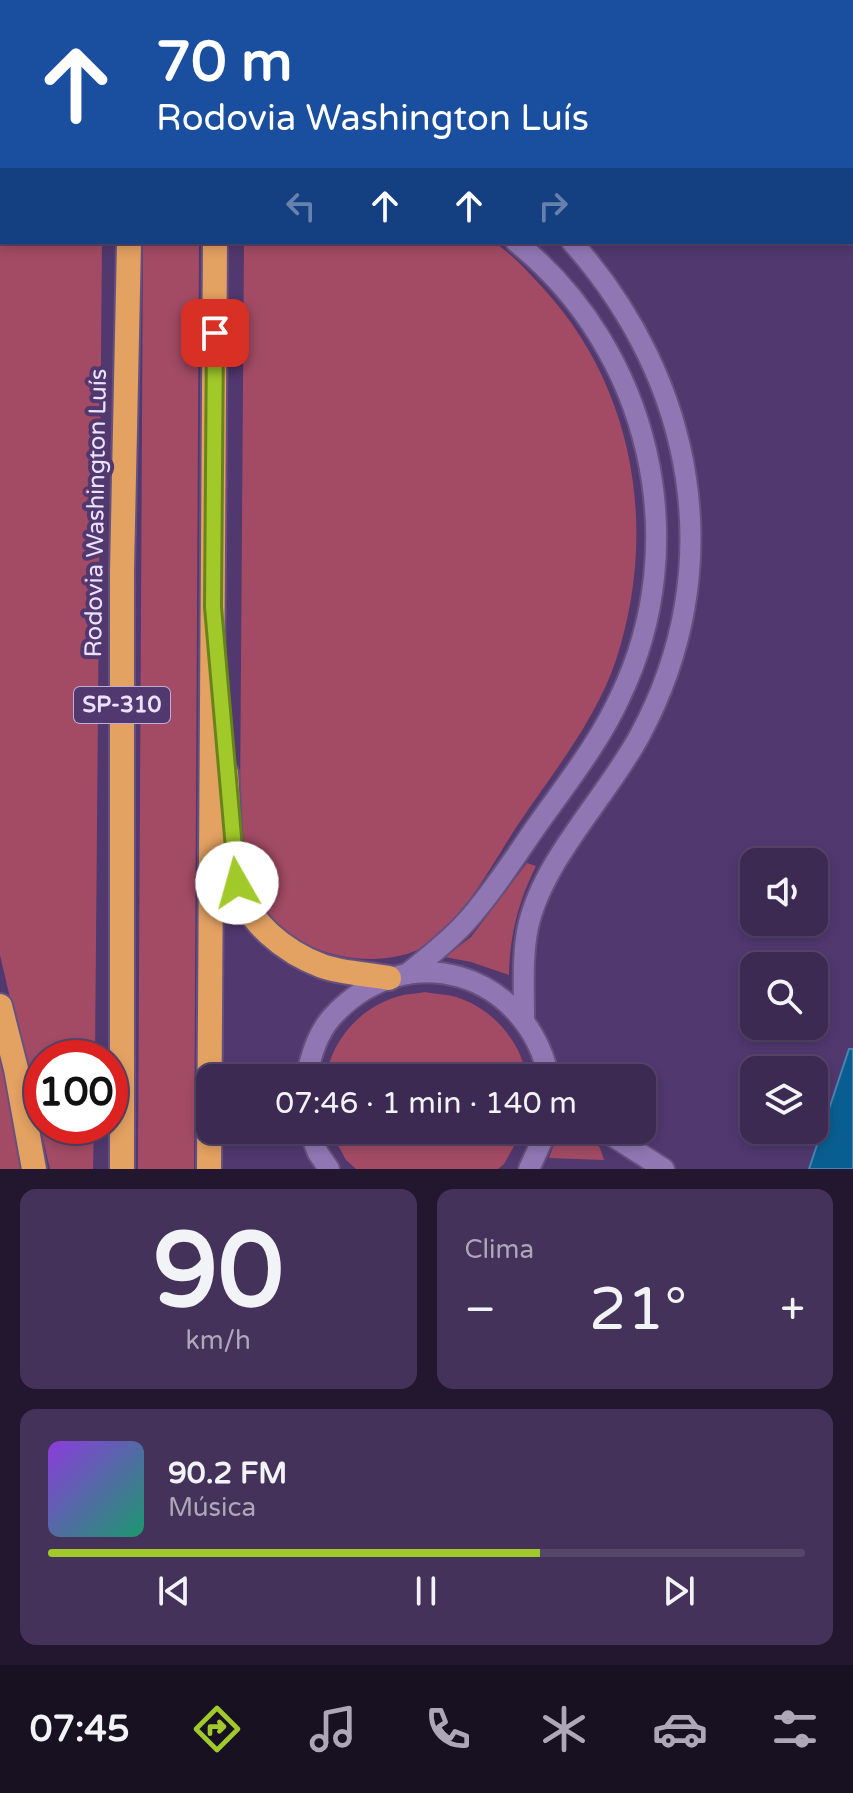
<!DOCTYPE html>
<html lang="pt">
<head>
<meta charset="utf-8">
<style>
  :root { --surface:#3d2a53; --page:#44325a; --text:#f1f3f6; --muted:#ada7b8; --line:#56466a; --accent:#a1c92a }
  body { margin:0; font-family:"Varela Round",sans-serif; background:var(--page); color:var(--text); height:100vh; display:flex; flex-direction:column; font-size:30px; white-space:nowrap }
  * { box-sizing:border-box; margin:0 }
  p { font-size:26px; color:var(--muted) }
  .icon { flex:none; width:44px; height:44px; fill:none; stroke:currentColor; stroke-width:2; stroke-linecap:round; stroke-linejoin:round }
  .map { position:relative; height:1169px; overflow:hidden }
  .side { display:flex; flex-direction:column; gap:20px; padding:20px; background:#22172e; flex:1 }
  .side>* { flex:none }
  .hud { position:absolute; left:0px; top:0px; width:854px; height:244px; box-shadow:0 4px 12px #0003,0 0 0 2px var(--line); background:#1a4fa0; color:#fff; overflow:hidden }
  .buttons { position:absolute; left:740px; top:848px; display:grid; gap:16px }
  .buttons a { display:grid; place-items:center; width:88px; height:88px; border-radius:16px; background:var(--surface); box-shadow:0 4px 12px #0003,0 0 0 2px var(--line); font-size:40px }
  .speed { position:absolute; left:24px; top:1040px; display:flex; gap:16px; font-size:40px; font-weight:700; text-align:center }
  .speed>* { display:grid; place-content:center; width:104px; height:104px; border-radius:50%; background:var(--surface); box-shadow:0 4px 12px #0003,0 0 0 2px var(--line); line-height:1 }
  .speed .limit { border:12px solid #d22; background:#fff; color:#111 }
  .pin { position:absolute; display:grid; place-items:center; width:68px; height:68px; color:#fff; margin:-34px; border-radius:16px; box-shadow:0 4px 12px #0006 }
  .me { position:absolute; width:88px; margin:-44px; rotate:353deg; stroke-linejoin:round; filter:drop-shadow(0 0 6px #0008) }
  .turn { display:flex; align-items:center; gap:28px; height:168px; padding:0 24px; font-size:36px }
  .turn .icon { width:104px; height:104px; stroke-width:2.5 }
  .turn b { display:block; font-size:56px; line-height:68px }
  .lanes { display:flex; align-items:center; height:76px; padding:0 24px; background:#0003; justify-content:center; gap:40px; direction:ltr }
  .lanes .off { opacity:.35 }
  .big { font-size:60px; font-weight:600; line-height:1.1 }
  .side .tile { flex:1; display:flex; flex-direction:column; justify-content:center; gap:12px; min-width:0; padding:0 28px; border-radius:16px; background:var(--page) }
  .side .dial { align-items:center; gap:0 }
  .dial b { font-size:104px; line-height:1 }
  .song { display:flex; align-items:center; gap:24px }
  .cover { width:96px; height:96px; border-radius:12px; background:linear-gradient(135deg,hsl(270 70% 55%),hsl(160 70% 35%)) }
  .played { height:8px; border-radius:4px; background:linear-gradient(90deg,var(--accent) 65%,var(--line) 65%) }
  .keys { display:flex; justify-content:space-around; direction:ltr }
  .heat { display:flex; justify-content:space-between; align-items:center; font-size:44px; direction:ltr }
  .side .tiles { flex:1; display:grid; gap:20px; grid-template-columns:1fr 1fr }
  .tile:last-child { grid-column:span 2 }
  .trip { position:absolute; left:196px; top:1064px; width:460px; height:80px; border-radius:16px; background:var(--surface); box-shadow:0 4px 12px #0003,0 0 0 2px var(--line); font-weight:600; line-height:80px; text-align:center }
  .dock { display:flex; height:128px; justify-content:space-around; align-items:center; background:#181121; color:var(--muted) }
  .dock .icon { width:56px; height:56px }
  .dock .active { color:var(--accent) }
  .dock b { font-size:36px; color:var(--text) }
  .map>svg:first-child { display:block }
  .green { fill:#a34b65 }
  .building { fill:#095e91; stroke:#4883b1; stroke-width:2 }
  .lines { fill:none; stroke-linecap:round; stroke-linejoin:round }
  .minor-casing { stroke:#66517e; stroke-width:24 }
  .secondary-casing { stroke:#66517e; stroke-width:24 }
  .motorway-casing { stroke:#66517e; stroke-width:28 }
  .minor { stroke:#9077b3; stroke-width:20 }
  .secondary { stroke:#9077b3; stroke-width:20 }
  .motorway { stroke:#e3a162; stroke-width:24 }
  .route-casing { stroke:#69831b; stroke-width:20 }
  .route { stroke:#a1c92a; stroke-width:14 }
  .labels { text-anchor:middle; dominant-baseline:central; stroke-width:8; stroke-linejoin:round; paint-order:stroke }
  .shield { fill:#51386f; stroke:#beafd2; stroke-width:2 }
  .shield-label { font-size:22px; font-weight:bold; fill:#ede2fd }
  .street-label { font-size:24px; fill:#ede2fd; stroke:#51386f }
</style>
</head>
<body>
<div class="map">
<svg width="853" height="1169" viewBox="0 0 853 1169">
  <rect width="100%" height="100%" fill="#51386f"/>
  <g class="green">
    <path d="M240 0H655V2Z"/>
    <path d="M0 28 2 242H102L95 1058H42V1126H94L93 1169H50L0 955Z"/>
    <path d="M143 242H199L194 1169H138Z"/>
    <path d="M244 242H494C512 254 527 271 542 287 636 388 658 532 616 660 596 720 552 774 517 826 495 860 456 932 420 949 361 976 267 946 246 882 239 859 241 828 240 804Z"/>
    <path d="M527 863 536 866C518 902 510 935 509 975L471 962 445 957 471 937Z"/>
    <path d="M425 992C435 994 446 994 456 997 492 1008 521 1041 527 1078H326C331 1042 358 1010 393 998 403 994 415 994 425 992Z"/>
    <path d="M0 1050 24 1169H0Z"/>
    <path d="M330 1130H523L504 1164 498 1169H356L346 1160Z"/>
    <path d="M559 1130H583L600 1148 604 1160 549 1158Z"/>
  </g>
  <path class="building" d="M849 1049H853V1169H809Z"/>
  <g class="lines">
    <defs>
      <path id="minor" d="M603 1130 664 1169"/>
      <g id="secondary">
        <path d="M61 0 66 2"/>
        <path d="M0 11 2 12"/>
        <path d="M407 974C427 958 449 941 466 922 493 892 515 857 538 824 567 783 599 743 620 697 695 542 650 349 516 242"/>
        <path d="M524 1018C524 989 522 956 528 927 543 859 607 797 640 735 730 568 695 380 572 242"/>
        <path d="M306 1078C311 1056 317 1034 332 1017 406 935 527 972 549 1078"/>
        <path d="M309 1130 318 1153 329 1169"/>
        <path d="M529 1169 547 1130"/>
      </g>
      <g id="motorway">
        <path d="M130 0V2"/>
        <path d="M215 0V2"/>
        <path d="M665 2 666 0"/>
        <path d="M226 773C229 808 227 849 237 883 248 923 285 952 322 966 342 973 367 974 389 978"/>
        <path d="M0 1006 16 1069 34 1169"/>
        <path d="M122 1169V570L129 242"/>
        <path d="M209 1169 215 242"/>
      </g>
    </defs>
    <use href="#minor" class="minor-casing"/>
    <use href="#secondary" class="secondary-casing"/>
    <use href="#motorway" class="motorway-casing"/>
    <use href="#minor" class="minor"/>
    <use href="#secondary" class="secondary"/>
    <use href="#motorway" class="motorway"/>
  </g>
  <g class="lines">
    <defs>
      <path id="route" d="M215 333 213 607 237 883"/>
    </defs>
    <use href="#route" class="route-casing"/>
    <use href="#route" class="route"/>
  </g>
  <g class="labels">
    <rect class="shield" x="74" y="687" width="96" height="36" rx="6"/>
    <g class="shield-label">
      <text x="122" y="705">SP-310</text>
    </g>
    <g class="street-label">
      <text transform="translate(96 513) rotate(-89)">Rodovia Washington Luís</text>
    </g>
  </g>
</svg>
<div class="buttons">
<a><svg class="icon" aria-label="sound" viewBox="0 0 24 24"><path d="M4 9h4l5-4v14l-5-4H4zM17 9q2 3 0 6"/></svg></a>
<a><svg class="icon" aria-label="search" viewBox="0 0 24 24"><circle cx="10" cy="10" r="6"/><path d="M15 15l6 6"/></svg></a>
<a><svg class="icon" aria-label="layers" viewBox="0 0 24 24"><path d="M12 4l9 5-9 5-9-5zM3 14l9 5 9-5"/></svg></a>
</div>
<div class="speed"><div class="limit">100</div></div>
<div class="pin" style="left:215px;top:333px;background:#d93025"><svg class="icon" aria-label="arrive" viewBox="0 0 24 24"><path d="M6 21V4h12l-3 4 3 4H6"/></svg></div>
<svg class="me" style="left:237px;top:883px" viewBox="-20 -20 40 40"><circle r="19" fill="#fff"/><path d="M0-13L10 11 0 6-10 11z" fill="#a1c92a"/></svg>
<div class="trip">07:46 · 1 min · 140 m</div>
<div class="hud">
<div class="turn"><svg class="icon" aria-label="ahead" viewBox="0 0 24 24"><path d="M12 20V5M6 11l6-6 6 6"/></svg><div><b>70 m</b>Rodovia Washington Luís</div></div>
<div class="lanes"><svg class="icon off" aria-label="left" viewBox="0 0 24 24"><path d="M17 20v-9H6M10 6l-5 5 5 5"/></svg><svg class="icon" aria-label="ahead" viewBox="0 0 24 24"><path d="M12 20V5M6 11l6-6 6 6"/></svg><svg class="icon" aria-label="ahead" viewBox="0 0 24 24"><path d="M12 20V5M6 11l6-6 6 6"/></svg><svg class="icon off" aria-label="right" viewBox="0 0 24 24"><path d="M7 20v-9h11M14 6l5 5-5 5"/></svg></div>
</div>
</div>
<section class="side">
<div class="tiles">
<div class="tile dial"><b>90</b><p>km/h</p></div>
<div class="tile"><p>Clima</p>
<div class="heat"><a>−</a><b class="big">21°</b><a>+</a></div>
</div>
<div class="tile">
<div class="song"><i class="cover"></i><div><b>90.2 FM</b><p>Música</p></div></div>
<div class="played"></div>
<div class="keys"><svg class="icon" aria-label="previous" viewBox="0 0 24 24"><path d="M18 5L8 12l10 7zM5 5v14"/></svg><svg class="icon" aria-label="pause" viewBox="0 0 24 24"><path d="M8 5v14M16 5v14"/></svg><svg class="icon" aria-label="next" viewBox="0 0 24 24"><path d="M6 5l10 7-10 7zM19 5v14"/></svg></div>
</div>
</div>
</section>
<nav class="dock">
<b>07:45</b>
<svg class="icon active" aria-label="directions" viewBox="0 0 24 24"><path d="M12 3l9 9-9 9-9-9zM9 14v-3h6M13 9l2 2-2 2"/></svg>
<svg class="icon" aria-label="music" viewBox="0 0 24 24"><path d="M9 18V5l10-2v13"/><circle cx="6" cy="18" r="3"/><circle cx="16" cy="16" r="3"/></svg>
<svg class="icon" aria-label="phone" viewBox="0 0 24 24"><path d="M5 4h4l2 5-3 2q2 4 5 5l2-3 5 2v4C11 20 4 13 5 4z"/></svg>
<svg class="icon" aria-label="climate" viewBox="0 0 24 24"><path d="M12 3v18M4 7l16 10M4 17L20 7"/></svg>
<svg class="icon" aria-label="car" viewBox="0 0 24 24"><path d="M5 17H2v-5l4-1 3-4h7l3 4 3 1v5h-3M9 17h6M6 11h13"/><circle cx="7" cy="17" r="2"/><circle cx="17" cy="17" r="2"/></svg>
<svg class="icon" aria-label="filters" viewBox="0 0 24 24"><path d="M4 7h16M4 17h16"/><circle cx="9" cy="7" r="2"/><circle cx="15" cy="17" r="2"/></svg>
</nav>
</body>
</html>
